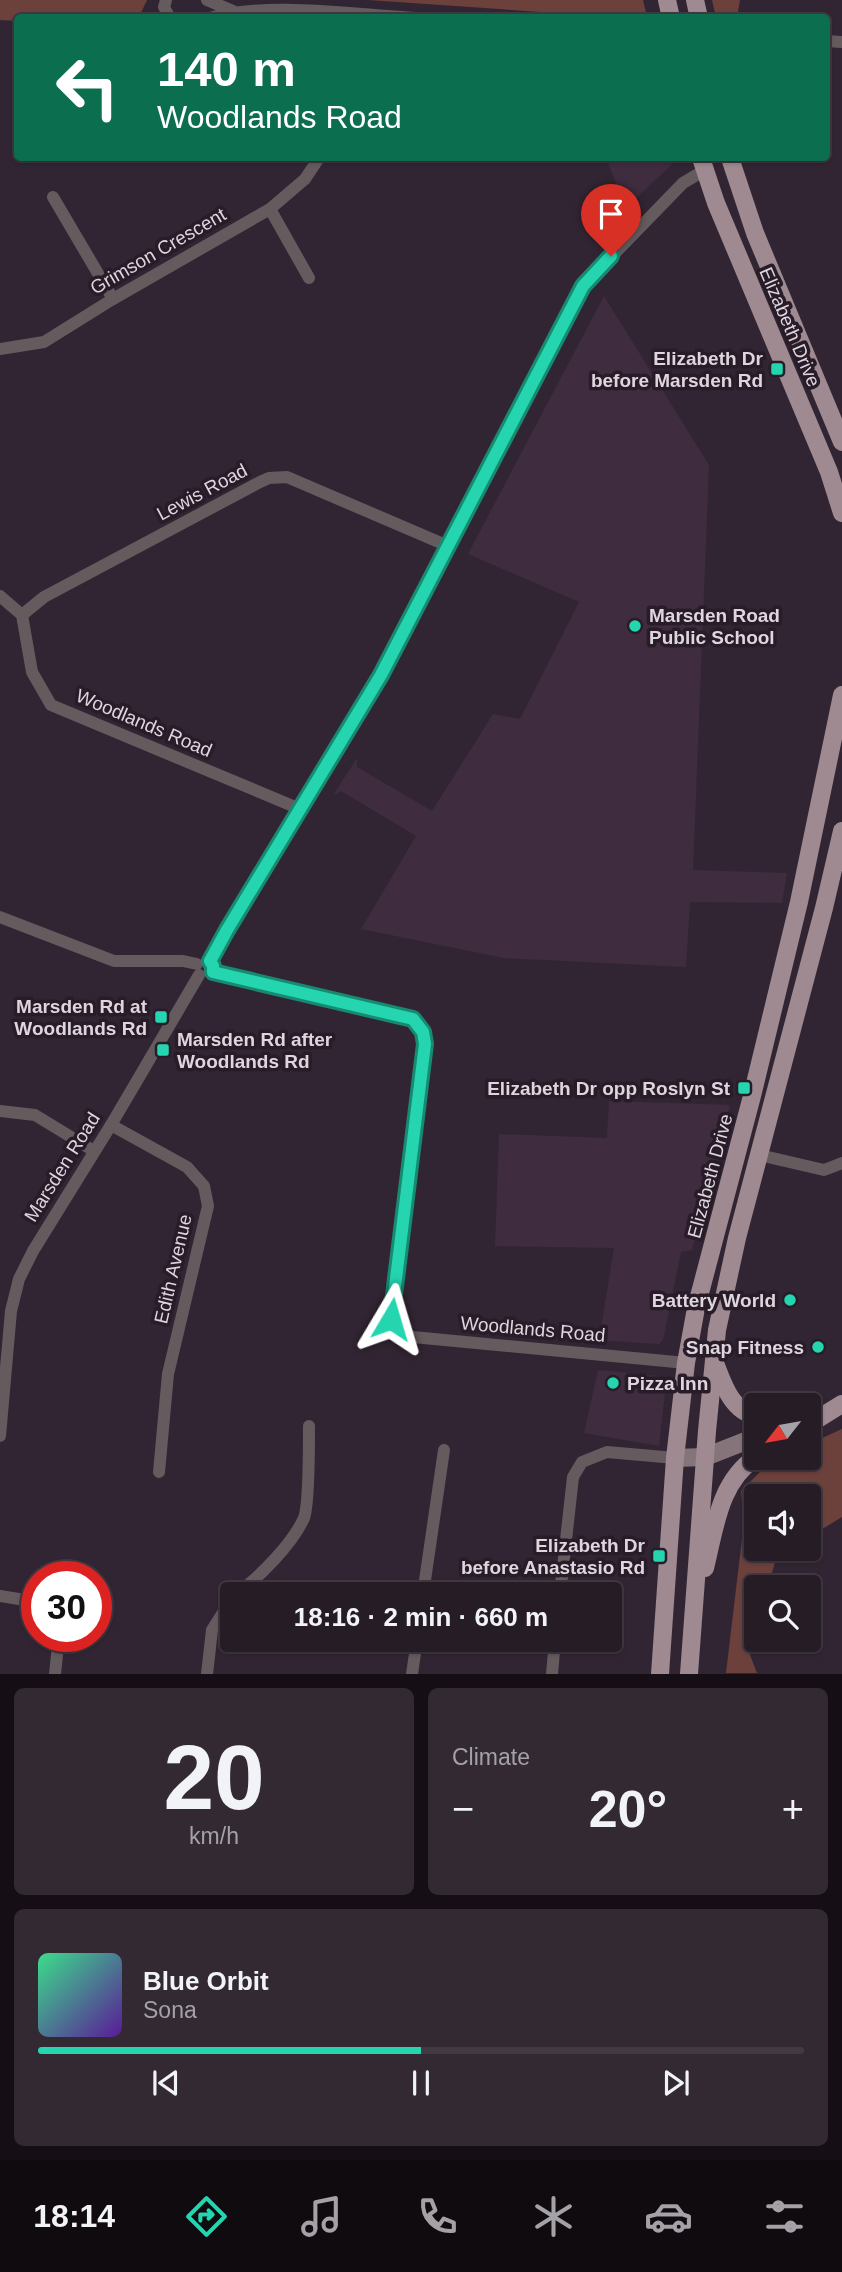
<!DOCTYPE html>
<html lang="en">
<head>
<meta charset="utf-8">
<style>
  :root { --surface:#261c26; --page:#322932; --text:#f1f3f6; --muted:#a4a1a7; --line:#423a43; --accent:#24d5af }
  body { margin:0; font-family:Helvetica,sans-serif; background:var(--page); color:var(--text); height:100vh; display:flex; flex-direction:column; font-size:26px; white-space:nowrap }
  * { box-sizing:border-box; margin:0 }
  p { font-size:23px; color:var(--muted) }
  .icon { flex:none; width:38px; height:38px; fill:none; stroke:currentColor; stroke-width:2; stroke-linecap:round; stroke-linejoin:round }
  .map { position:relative; height:1674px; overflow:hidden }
  .sheet { display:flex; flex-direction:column; gap:14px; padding:14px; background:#150f15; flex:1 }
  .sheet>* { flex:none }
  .guide { position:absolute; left:14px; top:14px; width:816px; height:147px; border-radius:7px; box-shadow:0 2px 5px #0004,0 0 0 2px var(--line); background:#0b6e4f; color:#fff; overflow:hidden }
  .needle { width:46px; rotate:239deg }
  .tools { position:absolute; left:744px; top:1393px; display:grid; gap:14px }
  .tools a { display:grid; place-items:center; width:77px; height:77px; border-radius:7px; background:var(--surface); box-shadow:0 2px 5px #0004,0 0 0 2px var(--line); font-size:35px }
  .speed { position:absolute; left:21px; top:1561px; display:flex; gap:14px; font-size:35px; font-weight:700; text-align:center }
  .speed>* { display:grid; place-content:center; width:91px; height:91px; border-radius:50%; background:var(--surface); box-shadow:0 2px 5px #0004,0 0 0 2px var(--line); line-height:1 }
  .speed .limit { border:10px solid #d22; background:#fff; color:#111 }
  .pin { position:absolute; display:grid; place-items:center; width:60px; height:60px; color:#fff; margin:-72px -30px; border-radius:50% 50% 50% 0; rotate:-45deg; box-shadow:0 0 7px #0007 }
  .pin .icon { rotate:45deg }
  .me { position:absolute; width:77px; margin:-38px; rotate:7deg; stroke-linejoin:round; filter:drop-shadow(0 0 5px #0008) }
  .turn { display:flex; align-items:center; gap:24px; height:147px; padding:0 28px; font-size:32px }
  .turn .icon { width:91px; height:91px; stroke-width:2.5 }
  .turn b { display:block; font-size:49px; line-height:60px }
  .big { font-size:52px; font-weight:800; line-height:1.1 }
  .sheet .widget { flex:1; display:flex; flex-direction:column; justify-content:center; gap:10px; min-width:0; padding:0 24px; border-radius:10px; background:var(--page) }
  .sheet .dial { align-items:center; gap:0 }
  .dial b { font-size:91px; line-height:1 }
  .song { display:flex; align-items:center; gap:21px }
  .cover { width:84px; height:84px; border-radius:10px; background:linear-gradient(135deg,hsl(150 70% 55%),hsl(270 70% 35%)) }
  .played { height:7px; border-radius:4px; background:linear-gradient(90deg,var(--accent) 50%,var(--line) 50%) }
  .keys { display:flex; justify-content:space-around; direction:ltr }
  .heat { display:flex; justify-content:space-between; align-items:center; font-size:38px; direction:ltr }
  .sheet .tiles { flex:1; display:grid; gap:14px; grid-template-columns:1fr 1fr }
  .widget:last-child { grid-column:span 2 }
  .trip { position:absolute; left:220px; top:1582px; width:402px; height:70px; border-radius:7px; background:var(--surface); box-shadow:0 2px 5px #0004,0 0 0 2px var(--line); font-weight:800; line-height:70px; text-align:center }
  .tabs { display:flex; height:112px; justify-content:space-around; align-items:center; background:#0f0b0f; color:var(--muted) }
  .tabs .icon { width:49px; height:49px }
  .tabs .selected { color:var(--accent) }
  .tabs b { font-size:32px; color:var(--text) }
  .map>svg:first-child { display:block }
  .built { fill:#3f2c3f }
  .green { fill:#6c413c }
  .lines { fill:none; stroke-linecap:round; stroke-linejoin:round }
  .minor { stroke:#655b5e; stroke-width:12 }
  .secondary { stroke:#85757a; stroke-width:18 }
  .primary { stroke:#9e8a90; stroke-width:18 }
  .route-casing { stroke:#178a72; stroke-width:18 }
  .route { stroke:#24d5af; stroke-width:12 }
  .poi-dot { fill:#24d5af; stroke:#281c29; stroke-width:2.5 }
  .labels { text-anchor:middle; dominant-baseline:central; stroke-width:7; stroke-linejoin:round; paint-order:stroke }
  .street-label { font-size:19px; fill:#ded5de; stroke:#281c29 }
  .poi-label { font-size:19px; font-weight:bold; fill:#ded5de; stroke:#281c29; text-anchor:end }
</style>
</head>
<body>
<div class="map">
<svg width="842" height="1674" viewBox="0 0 842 1674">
  <rect width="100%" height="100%" fill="#322533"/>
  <g class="built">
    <path d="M606 158H674L671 165 626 208Z"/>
    <path d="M604 296 709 465 693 870 787 873 782 903 690 902 686 967 504 958 361 929 416 836 341 791 333 795 357 758V767L432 811 493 714 520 719 579 602 468 554Z"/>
    <path d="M609 1101 730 1105 692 1250 681 1252 663 1340 659 1344 599 1340 614 1248 495 1246 499 1134 607 1138Z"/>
    <path d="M598 1370 659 1376 666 1384 659 1446 584 1433Z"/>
  </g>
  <g class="green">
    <path d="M0 0H147L139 17 18 18 17 21 0 20Z"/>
    <path d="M368 0H643L646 13 639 17H613Z"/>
    <path d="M712 0H740L737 17H722L715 13Z"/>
    <path d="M842 1429V1517L809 1537 808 1496H756V1549H787L777 1555 768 1587H756V1632L750 1655 757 1673H726L744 1522 741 1491 763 1469 780 1458H808L809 1444Z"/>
  </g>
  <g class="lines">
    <g class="minor">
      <path d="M166 0 164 7 170 18"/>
      <path d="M207 0 233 11"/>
      <path d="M210 18C267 1 355 15 416 18"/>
      <path d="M826 41 842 42"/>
      <path d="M53 197 113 299"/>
      <path d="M270 209 309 278"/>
      <path d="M0 349 44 342 113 299 270 209 305 179 319 158"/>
      <path d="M0 596 22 615 32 672 51 705 300 809"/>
      <path d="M22 615 44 597 260 482 269 478 287 477 448 546"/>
      <path d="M0 917 114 961H183L197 964"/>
      <path d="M210 961 227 930 381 675 583 286 683 183 705 170"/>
      <path d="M213 972 413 1019 423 1032 425 1044 391 1319 401 1332 413 1337 686 1363"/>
      <path d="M0 1111 35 1115 94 1151"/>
      <path d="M111 1125 187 1167 204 1186 208 1206 168 1374 159 1472"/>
      <path d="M759 1155 824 1170 842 1163"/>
      <path d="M0 1436 11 1311 19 1279 33 1251 111 1125 199 975"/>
      <path d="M236 1594C259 1578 293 1543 304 1518 309 1505 309 1443 309 1426"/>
      <path d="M423 1594 444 1450"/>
      <path d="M560 1594 573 1477 582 1462 607 1452 675 1458"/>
      <path d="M0 1596 37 1602"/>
      <path d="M55 1674 59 1636"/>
      <path d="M207 1674 212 1630 233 1597"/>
      <path d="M412 1674 417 1640"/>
      <path d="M552 1674 555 1640"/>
    </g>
    <path class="secondary" d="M675 1458 705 1457 756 1437"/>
    <g class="primary">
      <path d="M667 0 671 18"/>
      <path d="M695 0 699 18"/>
      <path d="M701 158 716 203 829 472 842 513"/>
      <path d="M730 158 755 233 842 442"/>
      <path d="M715 1363C723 1383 731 1411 756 1416"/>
      <path d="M808 1425 842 1404"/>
      <path d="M705 1568C715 1528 719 1482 756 1457"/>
      <path d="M660 1674 675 1458 686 1363 696 1308 752 1096 799 902 842 695"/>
      <path d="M689 1674 707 1431 717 1330 737 1238 824 908 842 831"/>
    </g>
  </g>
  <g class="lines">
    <defs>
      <path id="route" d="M391 1319 425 1044 423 1032 413 1019 213 972V966L210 961 227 930 381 675 583 286 611 256"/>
    </defs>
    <use href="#route" class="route-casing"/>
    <use href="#route" class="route"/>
  </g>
  <g class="poi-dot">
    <rect x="770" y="362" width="14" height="14" rx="3.5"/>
    <circle cx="635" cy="626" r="7"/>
    <rect x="154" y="1010" width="14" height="14" rx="3.5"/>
    <rect x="156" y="1043" width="14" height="14" rx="3.5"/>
    <rect x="737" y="1081" width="14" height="14" rx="3.5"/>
    <circle cx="790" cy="1300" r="7"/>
    <circle cx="818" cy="1347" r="7"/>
    <circle cx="613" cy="1383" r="7"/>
    <rect x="652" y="1549" width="14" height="14" rx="3.5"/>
  </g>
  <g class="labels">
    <g class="street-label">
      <text transform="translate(158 251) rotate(-30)">Grimson Crescent</text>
      <text transform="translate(790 327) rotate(67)">Elizabeth Drive</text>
      <text transform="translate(202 492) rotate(-28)">Lewis Road</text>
      <text transform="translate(144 723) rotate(23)">Woodlands Road</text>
      <text transform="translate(62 1167) rotate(-58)">Marsden Road</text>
      <text transform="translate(710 1176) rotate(-75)">Elizabeth Drive</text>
      <text transform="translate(173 1269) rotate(-77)">Edith Avenue</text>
      <text transform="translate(533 1329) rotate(5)">Woodlands Road</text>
    </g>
    <g class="poi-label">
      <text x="763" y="358">Elizabeth Dr<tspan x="763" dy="22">before Marsden Rd</tspan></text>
      <text x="649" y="615" text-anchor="start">Marsden Road<tspan x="649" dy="22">Public School</tspan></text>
      <text x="147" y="1006">Marsden Rd at<tspan x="147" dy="22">Woodlands Rd</tspan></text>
      <text x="177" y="1039" text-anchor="start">Marsden Rd after<tspan x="177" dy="22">Woodlands Rd</tspan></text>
      <text x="730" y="1088">Elizabeth Dr opp Roslyn St</text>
      <text x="776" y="1300">Battery World</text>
      <text x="804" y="1347">Snap Fitness</text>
      <text x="627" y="1383" text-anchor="start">Pizza Inn</text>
      <text x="645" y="1545">Elizabeth Dr<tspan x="645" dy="22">before Anastasio Rd</tspan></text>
    </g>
  </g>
</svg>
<div class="tools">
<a><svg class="needle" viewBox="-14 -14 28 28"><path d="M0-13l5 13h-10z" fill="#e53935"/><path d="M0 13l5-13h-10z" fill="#a4a1a7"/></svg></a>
<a><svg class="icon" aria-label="sound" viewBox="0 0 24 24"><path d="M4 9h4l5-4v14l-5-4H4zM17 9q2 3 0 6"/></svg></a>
<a><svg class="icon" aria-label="search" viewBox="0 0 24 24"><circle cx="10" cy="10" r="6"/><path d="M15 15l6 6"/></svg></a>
</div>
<div class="speed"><div class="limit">30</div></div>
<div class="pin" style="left:611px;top:256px;background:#d93025"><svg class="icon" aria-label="arrive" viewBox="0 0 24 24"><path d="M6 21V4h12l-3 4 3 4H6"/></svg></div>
<svg class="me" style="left:391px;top:1319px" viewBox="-20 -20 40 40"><path d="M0-17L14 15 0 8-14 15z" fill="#24d5af" stroke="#fff" stroke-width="4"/></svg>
<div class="trip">18:16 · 2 min · 660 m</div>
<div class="guide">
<div class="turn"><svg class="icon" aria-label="left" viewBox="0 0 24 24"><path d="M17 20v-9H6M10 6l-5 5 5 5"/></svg><div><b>140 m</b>Woodlands Road</div></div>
</div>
</div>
<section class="sheet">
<div class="tiles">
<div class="widget dial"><b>20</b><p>km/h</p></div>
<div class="widget"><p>Climate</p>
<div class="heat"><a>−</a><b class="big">20°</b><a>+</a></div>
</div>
<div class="widget">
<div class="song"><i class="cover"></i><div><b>Blue Orbit</b><p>Sona</p></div></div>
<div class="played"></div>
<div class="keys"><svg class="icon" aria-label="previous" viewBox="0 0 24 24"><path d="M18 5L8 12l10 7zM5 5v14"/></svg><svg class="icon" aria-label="pause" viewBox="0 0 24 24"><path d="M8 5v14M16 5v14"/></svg><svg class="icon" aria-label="next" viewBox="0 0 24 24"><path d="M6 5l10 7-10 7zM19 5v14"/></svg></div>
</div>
</div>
</section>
<nav class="tabs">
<b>18:14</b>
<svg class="icon selected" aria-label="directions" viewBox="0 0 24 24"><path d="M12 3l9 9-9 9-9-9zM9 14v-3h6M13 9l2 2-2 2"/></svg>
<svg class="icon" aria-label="music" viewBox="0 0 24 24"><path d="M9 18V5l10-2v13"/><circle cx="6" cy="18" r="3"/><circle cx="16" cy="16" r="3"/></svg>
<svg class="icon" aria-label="phone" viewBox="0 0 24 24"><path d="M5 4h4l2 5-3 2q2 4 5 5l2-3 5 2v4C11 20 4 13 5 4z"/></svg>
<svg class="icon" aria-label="climate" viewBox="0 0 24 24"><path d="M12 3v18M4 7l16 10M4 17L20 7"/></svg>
<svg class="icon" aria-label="car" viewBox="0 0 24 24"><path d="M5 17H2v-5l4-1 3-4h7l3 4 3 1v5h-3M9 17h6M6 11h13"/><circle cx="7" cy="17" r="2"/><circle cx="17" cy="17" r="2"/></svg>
<svg class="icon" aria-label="filters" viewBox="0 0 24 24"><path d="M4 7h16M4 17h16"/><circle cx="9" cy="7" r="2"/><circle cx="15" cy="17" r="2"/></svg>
</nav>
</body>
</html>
